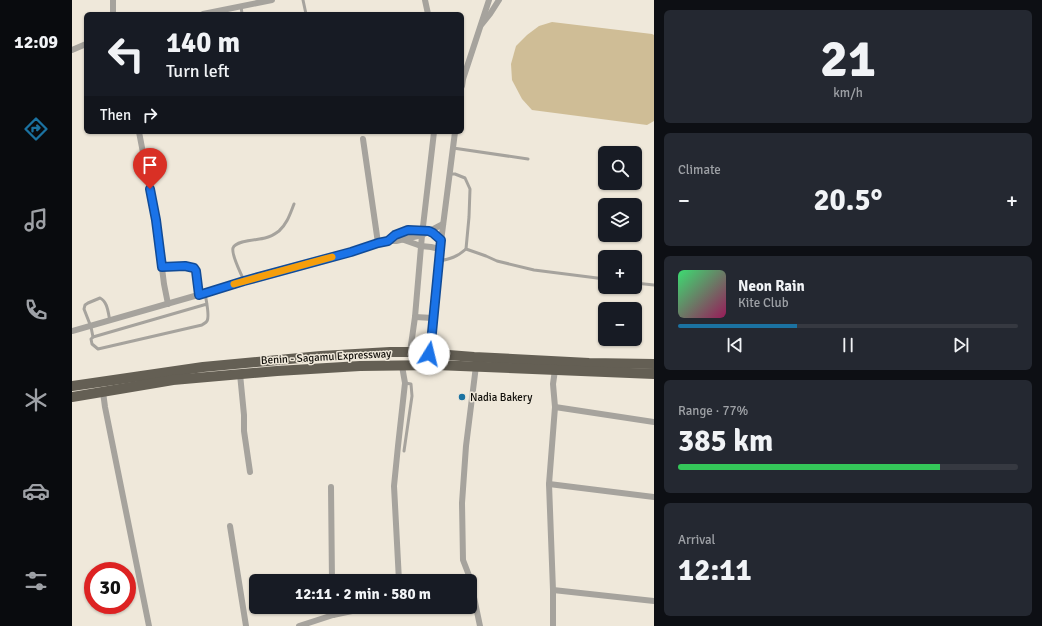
<!DOCTYPE html>
<html lang="en">
<head>
<meta charset="utf-8">
<style>
  :root { --surface:#171b24; --page:#242831; --text:#f1f3f6; --muted:#9ea1a6; --line:#363941; --accent:#1b72a1 }
  body { margin:0; font-family:Signika,sans-serif; background:var(--page); color:var(--text); height:100vh; display:flex; flex-direction:column; font-size:15px; white-space:nowrap }
  * { box-sizing:border-box; margin:0 }
  p { font-size:13px; color:var(--muted) }
  .icon { flex:none; width:22px; height:22px; fill:none; stroke:currentColor; stroke-width:2; stroke-linecap:round; stroke-linejoin:round }
  .map { position:relative; flex:1; overflow:hidden }
  .details { display:flex; flex-direction:column; gap:10px; padding:10px; background:#0d0f14; width:388px }
  .details>* { flex:none }
  .hud { position:absolute; left:12px; top:12px; width:380px; height:122px; border-radius:6px; box-shadow:0 1px 3px #0004; background:#171b24; color:var(--text); overflow:hidden }
  .buttons { position:absolute; left:526px; top:146px; display:grid; gap:8px }
  .buttons a { display:grid; place-items:center; width:44px; height:44px; border-radius:6px; background:var(--surface); box-shadow:0 1px 3px #0004; font-size:20px }
  .speed { position:absolute; left:12px; top:562px; display:flex; gap:8px; font-size:20px; font-weight:700; text-align:center }
  .speed>* { display:grid; place-content:center; width:52px; height:52px; border-radius:50%; background:var(--surface); box-shadow:0 1px 3px #0004; line-height:1 }
  .speed .limit { border:6px solid #d22; background:#fff; color:#111 }
  .pin { position:absolute; display:grid; place-items:center; width:34px; height:34px; color:#fff; margin:-41px -17px; border-radius:50% 50% 50% 0; rotate:-45deg; box-shadow:0 0 4px #0007 }
  .pin .icon { rotate:45deg }
  .me { position:absolute; width:44px; margin:-22px; rotate:9deg; stroke-linejoin:round; filter:drop-shadow(0 0 3px #0008) }
  .turn { display:flex; align-items:center; gap:14px; height:84px; padding:0 16px; font-size:18px }
  .turn .icon { width:52px; height:52px; stroke-width:2.5 }
  .turn b { display:block; font-size:28px; line-height:34px }
  .then { display:flex; align-items:center; height:38px; padding:0 16px; background:#0003; gap:8px; font-size:15px }
  .big { font-size:30px; font-weight:800; line-height:1.1 }
  .details .widget { flex:1; display:flex; flex-direction:column; justify-content:center; gap:6px; min-width:0; padding:0 14px; border-radius:6px; background:var(--page) }
  .details .dial { align-items:center; gap:0 }
  .dial b { font-size:52px; line-height:1 }
  .song { display:flex; align-items:center; gap:12px }
  .cover { width:48px; height:48px; border-radius:6px; background:linear-gradient(135deg,hsl(140 70% 55%),hsl(330 70% 35%)) }
  .played { height:4px; border-radius:2px; background:linear-gradient(90deg,var(--accent) 35%,var(--line) 35%) }
  .keys { display:flex; justify-content:space-around; direction:ltr }
  .heat { display:flex; justify-content:space-between; align-items:center; font-size:22px; direction:ltr }
  .charge { height:6px; border-radius:3px; background:linear-gradient(90deg,#34c759 77%,var(--line) 0) }
  .trip { position:absolute; left:177px; top:574px; width:228px; height:40px; border-radius:6px; background:var(--surface); box-shadow:0 1px 3px #0004; font-weight:800; line-height:40px; text-align:center }
  main { display:flex; flex:1; min-height:0 }
  .menu { display:flex; flex-direction:column; width:72px; justify-content:space-around; align-items:center; background:#090b0e; color:var(--muted) }
  .menu .icon { width:28px; height:28px }
  .menu .selected { color:var(--accent) }
  .menu b { font-size:18px; color:var(--text) }
  .map>svg:first-child { display:block }
  .green { fill:#cfbd96 }
  .lines { fill:none; stroke-linecap:round; stroke-linejoin:round }
  .service { stroke:#a6a39d; stroke-width:3 }
  .minor { stroke:#a6a39d; stroke-width:6 }
  .trunk { stroke:#645f54; stroke-width:10 }
  .route-casing { stroke:#114b97; stroke-width:10 }
  .route { stroke:#1a73e8; stroke-width:7 }
  .slow { stroke:#f59e0b; stroke-width:7 }
  .poi-dot { fill:#1b72a1; stroke:#efe8da; stroke-width:1.5 }
  .labels { text-anchor:middle; dominant-baseline:central; stroke-width:3; stroke-linejoin:round; paint-order:stroke }
  .street-label { font-size:11px; fill:#110f0a; stroke:#efe8da }
  .poi-label { font-size:11px; fill:#110f0a; stroke:#efe8da; text-anchor:start }
</style>
</head>
<body>
<main>
<nav class="menu">
<b>12:09</b>
<svg class="icon selected" aria-label="directions" viewBox="0 0 24 24"><path d="M12 3l9 9-9 9-9-9zM9 14v-3h6M13 9l2 2-2 2"/></svg>
<svg class="icon" aria-label="music" viewBox="0 0 24 24"><path d="M9 18V5l10-2v13"/><circle cx="6" cy="18" r="3"/><circle cx="16" cy="16" r="3"/></svg>
<svg class="icon" aria-label="phone" viewBox="0 0 24 24"><path d="M5 4h4l2 5-3 2q2 4 5 5l2-3 5 2v4C11 20 4 13 5 4z"/></svg>
<svg class="icon" aria-label="climate" viewBox="0 0 24 24"><path d="M12 3v18M4 7l16 10M4 17L20 7"/></svg>
<svg class="icon" aria-label="car" viewBox="0 0 24 24"><path d="M5 17H2v-5l4-1 3-4h7l3 4 3 1v5h-3M9 17h6M6 11h13"/><circle cx="7" cy="17" r="2"/><circle cx="17" cy="17" r="2"/></svg>
<svg class="icon" aria-label="filters" viewBox="0 0 24 24"><path d="M4 7h16M4 17h16"/><circle cx="9" cy="7" r="2"/><circle cx="15" cy="17" r="2"/></svg>
</nav>
<div class="map">
<svg width="582" height="626" viewBox="0 0 582 626">
  <rect width="100%" height="100%" fill="#efe8da"/>
  <path class="green" d="M480 22 580 34 582 35V121L575 125 460 110 450 99 440 80 439 64 444 46 455 35 467 26Z"/>
  <g class="lines">
    <g class="service">
      <path d="M231 0 234 14"/>
      <path d="M169 6 170 14"/>
      <path d="M381 148 456 159"/>
      <path d="M394 249 414 256 425 261 462 270 533 279"/>
      <path d="M367 261C378 259 385 257 394 249L397 217 398 189 393 178 383 174H377"/>
      <path d="M90 267 113 266 122 268 124 271 127 295"/>
      <path d="M172 281C169 273 159 255 161 248 164 240 186 240 193 238 198 237 203 234 207 231 215 224 218 214 222 204"/>
      <path d="M563 283 582 285"/>
      <path d="M133 293C134 300 138 316 135 321 134 323 131 324 130 325L26 349 20 344 19 339 21 337 135 304"/>
      <path d="M21 337 19 327 12 309 13 305 16 303 28 298C36 302 36 313 38 321"/>
      <path d="M332 451 340 396 339 384 333 383"/>
    </g>
    <g class="minor">
      <path d="M41 0V14"/>
      <path d="M353 0 356 14"/>
      <path d="M131 14 200 0"/>
      <path d="M410 24 418 14 427 0"/>
      <path d="M0 50 14 44"/>
      <path d="M390 86 391 79 417 0"/>
      <path d="M67 132 84 220 92 284 96 304"/>
      <path d="M291 139 306 243"/>
      <path d="M332 240 349 246 359 247 368 249"/>
      <path d="M316 241C331 230 354 224 369 240"/>
      <path d="M343 317 361 318"/>
      <path d="M0 331 133 293 172 281 279 252 306 243 316 241H324L350 235 371 224"/>
      <path d="M338 352 343 317 350 235 362 132"/>
      <path d="M357 354 359 343 368 249 383 132"/>
      <path d="M404 366 394 446 390 503 391 560 398 578 408 626"/>
      <path d="M168 374 172 415V431L178 472"/>
      <path d="M31 392 33 407 77 626"/>
      <path d="M483 407 582 422"/>
      <path d="M477 484 582 497"/>
      <path d="M259 487 260 581"/>
      <path d="M158 526 174 626"/>
      <path d="M327 581 322 486 326 446 333 383 330 366"/>
      <path d="M386 581 398 578"/>
      <path d="M481 590 582 601"/>
      <path d="M260 607 261 615"/>
      <path d="M227 626 261 615 299 607"/>
      <path d="M481 626V590L477 484 483 407 481 384 483 370"/>
    </g>
    <g class="trunk">
      <path d="M0 386 131 367 249 356 318 352H338L402 357 517 363 582 364"/>
      <path d="M0 397 101 380 205 371 288 366 364 365 582 374"/>
    </g>
  </g>
  <g class="lines">
    <defs>
      <path id="route" d="M78 189 84 220 90 267 113 266 122 268 124 271 127 295 172 281 279 252 306 243 316 241 323 235 336 230 357 231 361 233 369 240 359 343 357 354"/>
    </defs>
    <use href="#route" class="route-casing"/>
    <use href="#route" class="route"/>
    <path class="slow" d="M162 284 260 257"/>
  </g>
  <circle class="poi-dot" cx="390" cy="397" r="4"/>
  <g class="labels">
    <g class="street-label">
      <text transform="translate(254 357) rotate(-3)">Benin - Sagamu Expressway</text>
    </g>
    <g class="poi-label">
      <text x="398" y="397">Nadia Bakery</text>
    </g>
  </g>
</svg>
<div class="buttons">
<a><svg class="icon" aria-label="search" viewBox="0 0 24 24"><circle cx="10" cy="10" r="6"/><path d="M15 15l6 6"/></svg></a>
<a><svg class="icon" aria-label="layers" viewBox="0 0 24 24"><path d="M12 4l9 5-9 5-9-5zM3 14l9 5 9-5"/></svg></a>
<a>+</a>
<a>−</a>
</div>
<div class="speed"><div class="limit">30</div></div>
<div class="pin" style="left:78px;top:189px;background:#d93025"><svg class="icon" aria-label="arrive" viewBox="0 0 24 24"><path d="M6 21V4h12l-3 4 3 4H6"/></svg></div>
<svg class="me" style="left:357px;top:354px" viewBox="-20 -20 40 40"><circle r="19" fill="#fff"/><path d="M0-13L10 11 0 6-10 11z" fill="#1a73e8"/></svg>
<div class="trip">12:11 · 2 min · 580 m</div>
<div class="hud">
<div class="turn"><svg class="icon" aria-label="left" viewBox="0 0 24 24"><path d="M17 20v-9H6M10 6l-5 5 5 5"/></svg><div><b>140 m</b>Turn left</div></div>
<div class="then">Then<svg class="icon" aria-label="right" viewBox="0 0 24 24"><path d="M7 20v-9h11M14 6l5 5-5 5"/></svg></div>
</div>
</div>
<section class="details">
<div class="widget dial"><b>21</b><p>km/h</p></div>
<div class="widget"><p>Climate</p>
<div class="heat"><a>−</a><b class="big">20.5°</b><a>+</a></div>
</div>
<div class="widget">
<div class="song"><i class="cover"></i><div><b>Neon Rain</b><p>Kite Club</p></div></div>
<div class="played"></div>
<div class="keys"><svg class="icon" aria-label="previous" viewBox="0 0 24 24"><path d="M18 5L8 12l10 7zM5 5v14"/></svg><svg class="icon" aria-label="pause" viewBox="0 0 24 24"><path d="M8 5v14M16 5v14"/></svg><svg class="icon" aria-label="next" viewBox="0 0 24 24"><path d="M6 5l10 7-10 7zM19 5v14"/></svg></div>
</div>
<div class="widget"><p>Range · 77%</p><b class="big">385 km</b><div class="charge"></div></div>
<div class="widget"><p>Arrival</p><b class="big">12:11</b></div>
</section>
</main>
</body>
</html>
